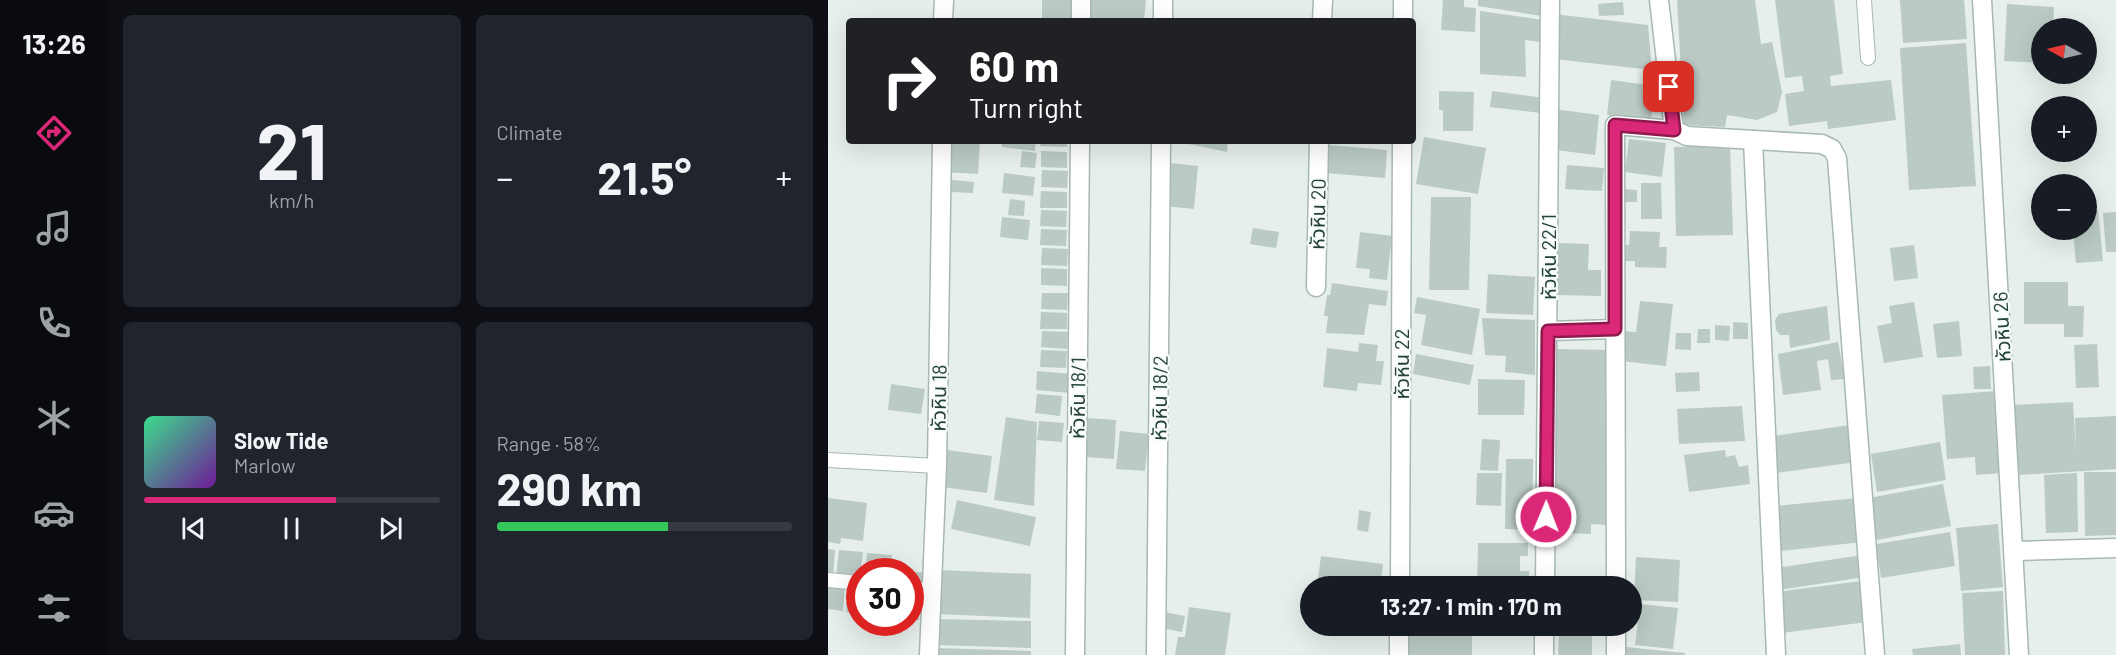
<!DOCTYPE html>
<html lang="en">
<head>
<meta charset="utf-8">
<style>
  :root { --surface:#171b24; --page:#20242c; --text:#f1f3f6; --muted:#9ea1a6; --line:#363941; --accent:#db2777 }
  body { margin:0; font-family:Barlow,"Noto Sans Thai",sans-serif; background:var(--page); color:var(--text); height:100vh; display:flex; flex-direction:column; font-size:22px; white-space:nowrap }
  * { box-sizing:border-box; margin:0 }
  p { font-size:20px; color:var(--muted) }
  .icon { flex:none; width:33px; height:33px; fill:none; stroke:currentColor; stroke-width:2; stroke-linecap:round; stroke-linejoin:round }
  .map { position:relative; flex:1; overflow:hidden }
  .details { display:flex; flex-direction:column; gap:15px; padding:15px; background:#0d0f14; width:720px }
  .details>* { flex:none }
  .guide { position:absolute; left:18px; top:18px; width:570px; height:126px; border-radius:6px; box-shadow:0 6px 24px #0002; background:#202124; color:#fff; overflow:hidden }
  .needle { width:39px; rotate:278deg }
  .buttons { position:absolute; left:1203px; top:18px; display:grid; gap:12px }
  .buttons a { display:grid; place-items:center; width:66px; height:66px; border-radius:50%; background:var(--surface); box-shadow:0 6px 24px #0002; font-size:30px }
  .speed { position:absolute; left:18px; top:558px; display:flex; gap:12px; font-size:30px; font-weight:700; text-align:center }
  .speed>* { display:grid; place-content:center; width:78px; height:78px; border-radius:50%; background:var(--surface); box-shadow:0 6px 24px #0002; line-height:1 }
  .speed .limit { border:9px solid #d22; background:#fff; color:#111 }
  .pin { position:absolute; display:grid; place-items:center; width:51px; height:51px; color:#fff; margin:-26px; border-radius:12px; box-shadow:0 3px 9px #0006 }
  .me { position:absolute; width:66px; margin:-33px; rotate:1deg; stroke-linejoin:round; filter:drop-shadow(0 0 4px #0008) }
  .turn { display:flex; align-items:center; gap:21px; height:126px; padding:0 24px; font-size:27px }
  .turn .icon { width:78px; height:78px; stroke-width:2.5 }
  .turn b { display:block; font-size:42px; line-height:51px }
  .big { font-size:45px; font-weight:700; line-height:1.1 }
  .details .widget { flex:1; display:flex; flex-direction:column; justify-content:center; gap:9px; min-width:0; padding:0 21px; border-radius:9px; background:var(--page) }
  .details .dial { align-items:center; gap:0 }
  .dial b { font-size:78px; line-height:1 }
  .song { display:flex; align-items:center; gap:18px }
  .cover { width:72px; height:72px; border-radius:9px; background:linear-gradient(135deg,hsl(150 70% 55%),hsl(280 70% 35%)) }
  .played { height:6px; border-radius:3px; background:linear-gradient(90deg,var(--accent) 65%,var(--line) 65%) }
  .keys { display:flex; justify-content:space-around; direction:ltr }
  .heat { display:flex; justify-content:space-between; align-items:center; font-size:33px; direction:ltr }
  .charge { height:9px; border-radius:4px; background:linear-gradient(90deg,#34c759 58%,var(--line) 0) }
  .details .tiles { flex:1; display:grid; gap:15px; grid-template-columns:repeat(2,1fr) }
  .trip { position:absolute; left:472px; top:576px; width:342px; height:60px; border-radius:30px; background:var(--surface); box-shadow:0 6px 24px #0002; font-weight:700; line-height:60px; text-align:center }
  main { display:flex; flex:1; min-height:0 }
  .tab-bar { display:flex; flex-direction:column; width:108px; justify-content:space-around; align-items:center; background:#090b0e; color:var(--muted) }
  .tab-bar .icon { width:42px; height:42px }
  .tab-bar .on { color:var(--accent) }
  .tab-bar b { font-size:27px; color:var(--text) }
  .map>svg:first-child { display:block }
  .building { fill:#bbcac4 }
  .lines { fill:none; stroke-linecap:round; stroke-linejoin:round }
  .service-casing { stroke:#a8b8b2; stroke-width:16 }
  .minor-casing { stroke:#a8b8b2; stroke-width:21 }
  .service { stroke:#fff; stroke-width:14 }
  .minor { stroke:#fff; stroke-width:18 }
  .route-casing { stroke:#8e194d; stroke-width:15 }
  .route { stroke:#db2777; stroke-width:10 }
  .labels { text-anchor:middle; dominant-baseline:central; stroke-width:4.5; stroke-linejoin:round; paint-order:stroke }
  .street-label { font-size:20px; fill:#24423a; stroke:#f7fbf9 }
</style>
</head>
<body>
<main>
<nav class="tab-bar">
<b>13:26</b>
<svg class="icon on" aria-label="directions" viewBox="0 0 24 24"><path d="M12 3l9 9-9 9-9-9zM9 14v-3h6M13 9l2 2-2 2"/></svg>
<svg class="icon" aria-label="music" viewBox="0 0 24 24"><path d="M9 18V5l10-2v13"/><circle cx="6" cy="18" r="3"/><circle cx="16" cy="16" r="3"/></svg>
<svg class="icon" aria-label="phone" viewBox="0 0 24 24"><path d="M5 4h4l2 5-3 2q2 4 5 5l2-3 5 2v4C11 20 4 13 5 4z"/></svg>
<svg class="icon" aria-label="climate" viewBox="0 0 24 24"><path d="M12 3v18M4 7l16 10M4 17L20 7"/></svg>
<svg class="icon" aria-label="car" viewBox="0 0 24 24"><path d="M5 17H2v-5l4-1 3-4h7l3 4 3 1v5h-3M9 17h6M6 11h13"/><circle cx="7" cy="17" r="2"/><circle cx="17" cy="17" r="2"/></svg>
<svg class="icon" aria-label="filters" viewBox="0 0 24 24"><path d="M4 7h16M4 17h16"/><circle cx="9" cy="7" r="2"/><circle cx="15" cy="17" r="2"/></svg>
</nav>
<section class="details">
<div class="tiles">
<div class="widget dial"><b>21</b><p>km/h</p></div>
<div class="widget"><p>Climate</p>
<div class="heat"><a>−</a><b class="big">21.5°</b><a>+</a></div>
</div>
<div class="widget">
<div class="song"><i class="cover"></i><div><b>Slow Tide</b><p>Marlow</p></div></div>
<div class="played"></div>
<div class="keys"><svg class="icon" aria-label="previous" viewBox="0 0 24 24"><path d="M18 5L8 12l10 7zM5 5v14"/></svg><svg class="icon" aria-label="pause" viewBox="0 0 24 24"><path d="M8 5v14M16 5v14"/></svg><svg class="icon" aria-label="next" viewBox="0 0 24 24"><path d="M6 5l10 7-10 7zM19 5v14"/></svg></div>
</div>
<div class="widget"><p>Range · 58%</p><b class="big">290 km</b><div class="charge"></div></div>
</div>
</section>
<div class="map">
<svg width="1288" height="655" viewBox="0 0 1288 655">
  <rect width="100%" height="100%" fill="#e6efeb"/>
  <g class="building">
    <rect x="214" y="0" width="32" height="21"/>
    <path d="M259 0H318L316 21 257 18Z"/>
    <path d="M615 0H636V7L648 8 647 32 613 30Z"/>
    <path d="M650 0H714V16L650 6Z"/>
    <path d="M849 0H927L933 44 944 42 954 92 949 112 929 120 899 115 897 127 856 125Z"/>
    <path d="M947 0H1006L1015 74 1002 76 1003 86 1063 80 1068 120 1000 129 999 121 961 126 957 94 976 91 974 76 957 78Z"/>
    <path d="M1072 0H1136L1139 39 1075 43Z"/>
    <path d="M795 2 796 15 771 16 770 4Z"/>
    <path d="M1179 4 1226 7 1225 28H1214V63L1176 61Z"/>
    <path d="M652 11 715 20 714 42 697 40 698 77 652 74Z"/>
    <path d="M726 14 820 25 824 70 726 59Z"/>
    <path d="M1138 43 1148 186 1081 190 1072 48Z"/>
    <path d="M783 80 827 86 823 120 779 115Z"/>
    <path d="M611 91 646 92 645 131H615V110H611Z"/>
    <path d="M664 91 716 98 713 113 662 107Z"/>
    <path d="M726 109 771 115 767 155 728 150 730 130 724 129Z"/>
    <path d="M596 137 658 148 650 194 588 184Z"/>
    <path d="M801 139 838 143 834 177 797 172Z"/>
    <path d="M117 141H152L150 174 115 172Z"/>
    <path d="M174 141H208L207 151 174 147Z"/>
    <path d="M213 141H239V147L212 146Z"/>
    <path d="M346 141H400L399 152Z"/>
    <path d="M501 145 559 150 557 178 498 173Z"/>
    <path d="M902 145 905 235 848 236 846 147Z"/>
    <path d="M194 151 209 153 207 168 192 167Z"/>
    <path d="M213 151 239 152V168L213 167Z"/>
    <path d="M341 163 370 166 366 209 337 206Z"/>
    <path d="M739 165 776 168 774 191 737 189Z"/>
    <path d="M214 170 240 171 239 188 213 187Z"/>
    <path d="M176 173 207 177 205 196 174 193Z"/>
    <path d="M124 180 146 182 145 193 123 192Z"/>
    <path d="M813 183H833L834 219H813Z"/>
    <path d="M794 189 809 190V202H793Z"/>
    <path d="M213 191 239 192V208H212Z"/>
    <path d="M603 197H643L641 290H601Z"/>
    <path d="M182 199 197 201 196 216 180 215Z"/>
    <path d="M213 210 239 211 238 227 212 226Z"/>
    <path d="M1270 210 1275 261 1248 263 1245 230H1258V211Z"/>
    <path d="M1288 212V252H1278L1275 213Z"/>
    <path d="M174 217 202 220 200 240 172 237Z"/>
    <path d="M425 228 451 232 448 248 422 244Z"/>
    <path d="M213 229 239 230 238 246 212 245Z"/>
    <path d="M802 231 832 232 831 247H839L838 268 807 267V261H792V245H801Z"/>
    <path d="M532 232 564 236 559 280 541 278 542 269 528 268Z"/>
    <path d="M729 243 761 244 760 270H773V296L727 295Z"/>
    <path d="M1086 245 1090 278 1066 281 1062 248Z"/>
    <path d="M214 248 240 249 239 266 213 265Z"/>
    <path d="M213 268 239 269V286L213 285Z"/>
    <path d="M660 274 707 277 705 315 658 313Z"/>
    <path d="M1196 282H1240V306H1256L1255 337H1236V324H1196Z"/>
    <path d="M504 283 560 291 558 306 541 304 536 335 498 333 500 316H496L499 295H502Z"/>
    <path d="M214 293H240L239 310 213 309Z"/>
    <path d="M589 297 652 309 644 355 593 345 598 315 586 313Z"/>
    <path d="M812 301 845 304 838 366 792 361 795 331 808 332Z"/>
    <path d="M1086 302 1095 357 1056 363 1049 326 1064 323 1061 306Z"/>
    <path d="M999 306 1002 340 962 348 961 335H952L948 330 947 320 951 314Z"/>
    <path d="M213 312 239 313V329H212Z"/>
    <path d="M654 318 707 320V375L677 372 678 356 657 355Z"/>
    <path d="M1131 321 1134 356 1109 358 1105 324Z"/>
    <path d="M905 322 920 323V339H905Z"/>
    <path d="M887 325 902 326 901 341 887 340Z"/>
    <path d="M870 329H882V343H869Z"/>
    <path d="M214 331 240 332 239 349 213 347Z"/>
    <path d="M848 333H863V350L847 349Z"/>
    <path d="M1010 342 1017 379 1003 380 1000 359 989 361 993 390 955 395 950 354Z"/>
    <path d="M531 343 550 345 548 361H556L553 385 530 383 529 391 495 387 499 348 530 352Z"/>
    <path d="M1269 344 1271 387 1248 388 1246 345Z"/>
    <path d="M728 349 784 350 781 525 763 524V534L724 533Z"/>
    <path d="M213 350 239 351 238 368 212 367Z"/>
    <path d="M588 354 646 365 642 385 585 374Z"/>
    <path d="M1162 366 1163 389H1146L1145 367Z"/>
    <path d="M209 371 245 374 243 393 208 390Z"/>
    <path d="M871 372 872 391 848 392 847 373Z"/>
    <path d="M650 379 697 380 696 415H650Z"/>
    <path d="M63 384 97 389 93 414 60 410Z"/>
    <path d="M1169 391 1175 473 1148 475 1147 457 1119 459 1114 395Z"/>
    <path d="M209 394 234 396 232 416 207 413Z"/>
    <path d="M1245 402 1248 453 1247 418 1288 416V469L1190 475 1186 405Z"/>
    <path d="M914 406 917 441 851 444 849 409Z"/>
    <path d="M178 417 209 422 206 506 166 500Z"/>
    <path d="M259 418 288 420 286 459 257 457Z"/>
    <path d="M211 421 236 423 234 442 209 440Z"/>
    <path d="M1022 425 1028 462 949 473 944 436Z"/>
    <path d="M292 431 321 434 317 471 288 469Z"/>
    <path d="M654 439 672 440 670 471 652 470Z"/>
    <path d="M1112 442 1118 480 1049 492 1043 454Z"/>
    <path d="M119 450 164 456 159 493 114 487Z"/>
    <path d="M897 450 898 457 907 455 911 467 920 465 922 484 861 492 856 455Z"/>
    <path d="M678 459H705L704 530 677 529Z"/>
    <path d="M1256 472H1288V535L1257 536Z"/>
    <path d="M649 473H674L673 506 648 505Z"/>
    <path d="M1249 473 1250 532 1218 533 1216 475Z"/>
    <path d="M1115 484 1123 526 1049 540 1041 498Z"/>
    <path d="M0 498 39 503 35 541 13 538 12 544 0 542Z"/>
    <path d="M1029 498 1034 542 953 551 948 506Z"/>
    <path d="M129 500 208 517 202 546 123 529Z"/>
    <path d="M531 510 543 512 540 532 529 530Z"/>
    <path d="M1170 524 1175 587 1133 591 1128 528Z"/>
    <path d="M1122 532 1127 566 1053 578 1048 544Z"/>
    <path d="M650 543H700V556H692V571H701V586H649Z"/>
    <path d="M0 549 7 550 5 576H0Z"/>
    <path d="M11 550 35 552 32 579 8 577Z"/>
    <path d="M39 553 64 555 62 572H37Z"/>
    <path d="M1034 555 1037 577 951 590 948 568Z"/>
    <path d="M493 556 555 564 552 586H489Z"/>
    <path d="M808 557 852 560 850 602 806 600Z"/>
    <path d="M110 570 203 574 202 618 108 614Z"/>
    <path d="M82 571 97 573 94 588 82 586Z"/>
    <path d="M1033 581 1039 622 954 633 949 592Z"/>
    <path d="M0 585 17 586 15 611 0 609Z"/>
    <path d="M20 586 32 587V613L18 612Z"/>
    <path d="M1175 591 1177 655H1137L1134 593Z"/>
    <path d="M82 600 93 601 91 620 82 619Z"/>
    <path d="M812 604 850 608 845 649 807 645Z"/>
    <path d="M361 607 403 613 397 655H347L350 637H357Z"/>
    <path d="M336 612 357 616 354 632 333 628Z"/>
    <path d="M107 619 203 621V648L107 645Z"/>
    <rect x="581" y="626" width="63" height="29"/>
    <path d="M648 626H702V635L648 634Z"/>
    <path d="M731 631 764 632V655H730Z"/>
    <path d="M1132 644 1133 655H1085L1084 649Z"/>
    <path d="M798 647 857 653V655H797Z"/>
    <path d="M109 648 203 651V655H109Z"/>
  </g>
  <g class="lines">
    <defs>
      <g id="service">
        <path d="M1036 0 1040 58"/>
        <path d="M0 460 109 466"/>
        <path d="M0 580 32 583"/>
        <path d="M82 588 105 591"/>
      </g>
      <g id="minor">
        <path d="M831 0 846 130"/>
        <path d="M1154 0 1191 655"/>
        <path d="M115 21 116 0"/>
        <path d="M253 21V0"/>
        <path d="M335 21V0"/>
        <path d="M494 21 495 0"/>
        <path d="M575 21V0"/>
        <path d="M925 140 948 655"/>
        <path d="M488 287 491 141"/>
        <path d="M720 331 787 329"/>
        <path d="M1186 551 1288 548"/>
        <path d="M572 586 574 141"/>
        <path d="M717 586 722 0"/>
        <path d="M788 586 787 125 846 130 859 136 994 144 1004 149 1009 158 1047 655"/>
        <path d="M788 626V655"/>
        <path d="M101 655 109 466 114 141"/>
        <path d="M247 655 252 141"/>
        <path d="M328 655 333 141"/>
        <path d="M571 655V626"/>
        <path d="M716 655V626"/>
      </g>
    </defs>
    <use href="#service" class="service-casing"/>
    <use href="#minor" class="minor-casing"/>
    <use href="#service" class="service"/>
    <use href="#minor" class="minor"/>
  </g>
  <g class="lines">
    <defs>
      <path id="route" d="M718 517 720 331 787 329V125L846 130 841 87"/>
    </defs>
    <use href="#route" class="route-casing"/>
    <use href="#route" class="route"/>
  </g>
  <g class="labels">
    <g class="street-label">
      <text transform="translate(489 214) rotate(-89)">หัวหิน 20</text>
      <text transform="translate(720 257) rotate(-90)">หัวหิน 22/1</text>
      <text transform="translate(1173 327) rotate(-93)">หัวหิน 26</text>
      <text transform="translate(573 364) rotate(-90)">หัวหิน 22</text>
      <text transform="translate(110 398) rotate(-89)">หัวหิน 18</text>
      <text transform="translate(249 398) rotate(-89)">หัวหิน 18/1</text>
      <text transform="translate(331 398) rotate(-89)">หัวหิน 18/2</text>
    </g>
  </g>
</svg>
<div class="buttons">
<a><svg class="needle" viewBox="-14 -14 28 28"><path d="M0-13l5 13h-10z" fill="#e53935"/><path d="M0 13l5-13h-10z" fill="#9ea1a6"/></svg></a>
<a>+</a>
<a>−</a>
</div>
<div class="speed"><div class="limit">30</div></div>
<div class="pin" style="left:841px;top:87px;background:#d93025"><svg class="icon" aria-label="arrive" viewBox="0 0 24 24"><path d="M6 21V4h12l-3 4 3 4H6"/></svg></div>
<svg class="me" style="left:718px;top:517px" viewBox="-20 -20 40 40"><circle r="17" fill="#db2777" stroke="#fff" stroke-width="3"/><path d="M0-11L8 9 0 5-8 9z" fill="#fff"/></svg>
<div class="trip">13:27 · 1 min · 170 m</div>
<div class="guide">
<div class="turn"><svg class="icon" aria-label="right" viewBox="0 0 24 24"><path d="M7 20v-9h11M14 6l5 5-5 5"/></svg><div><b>60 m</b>Turn right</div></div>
</div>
</div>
</main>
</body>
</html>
